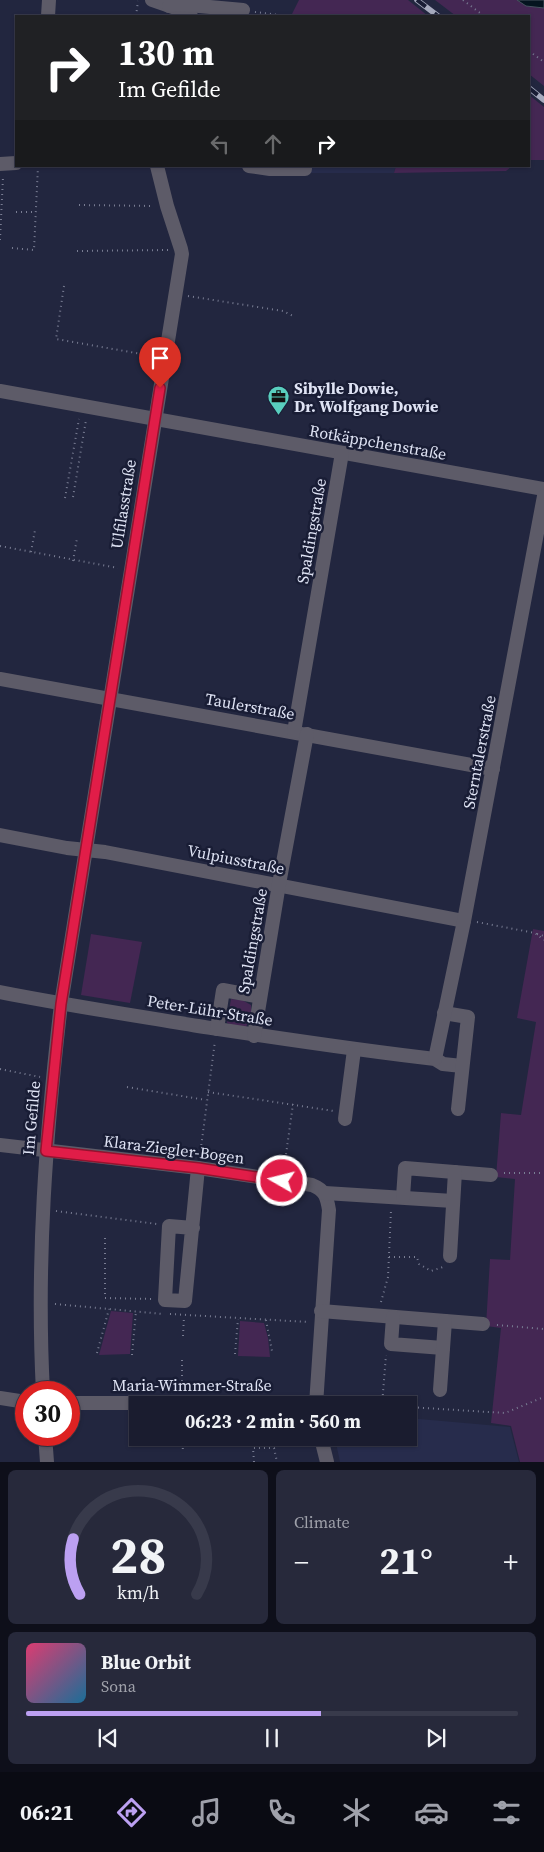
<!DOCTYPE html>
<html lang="en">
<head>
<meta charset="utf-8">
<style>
  :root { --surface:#1a1c2f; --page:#27293b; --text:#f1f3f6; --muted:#9fa1aa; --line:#383a4b; --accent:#bca0f2 }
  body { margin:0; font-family:"Source Serif 4",serif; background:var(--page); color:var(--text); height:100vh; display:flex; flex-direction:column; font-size:19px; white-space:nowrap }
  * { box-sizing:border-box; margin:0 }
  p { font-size:16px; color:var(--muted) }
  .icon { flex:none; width:28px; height:28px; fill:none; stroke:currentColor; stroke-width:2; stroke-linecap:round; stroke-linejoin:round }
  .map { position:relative; height:1462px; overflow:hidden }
  .details { display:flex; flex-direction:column; gap:8px; padding:8px; background:#0e0f1a; flex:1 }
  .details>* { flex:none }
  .top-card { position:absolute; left:15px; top:15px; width:515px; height:152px; border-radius:0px; box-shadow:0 1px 4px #0004,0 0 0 1px var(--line); background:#202124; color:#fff; overflow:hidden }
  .speed { position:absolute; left:15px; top:1381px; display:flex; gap:10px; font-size:25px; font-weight:700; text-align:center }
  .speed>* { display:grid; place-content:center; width:65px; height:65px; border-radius:50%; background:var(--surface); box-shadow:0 1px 4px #0004,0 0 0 1px var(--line); line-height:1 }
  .speed .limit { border:8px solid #d22; background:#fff; color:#111 }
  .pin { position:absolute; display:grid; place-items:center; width:42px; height:42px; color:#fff; margin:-51px -21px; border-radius:50% 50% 50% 0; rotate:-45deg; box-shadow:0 0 5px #0007 }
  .pin .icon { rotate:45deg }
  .me { position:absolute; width:55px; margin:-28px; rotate:278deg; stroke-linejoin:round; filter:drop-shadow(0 0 4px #0008) }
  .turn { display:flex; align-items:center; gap:18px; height:105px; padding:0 20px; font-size:22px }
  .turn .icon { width:65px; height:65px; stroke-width:2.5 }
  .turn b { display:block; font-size:35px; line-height:42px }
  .lanes { display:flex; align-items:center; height:48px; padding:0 20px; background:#0003; justify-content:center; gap:25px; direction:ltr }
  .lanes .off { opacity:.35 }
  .big { font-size:38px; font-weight:700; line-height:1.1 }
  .details .tile { flex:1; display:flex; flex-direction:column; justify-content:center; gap:8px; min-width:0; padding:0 18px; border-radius:8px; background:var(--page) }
  .details .dial { align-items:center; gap:0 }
  .dial svg { height:130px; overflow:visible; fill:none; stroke:var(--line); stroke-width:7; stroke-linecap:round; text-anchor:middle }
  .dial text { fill:var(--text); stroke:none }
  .song { display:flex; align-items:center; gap:15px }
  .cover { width:60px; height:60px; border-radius:8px; background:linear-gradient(135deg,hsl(340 70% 55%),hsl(200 70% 35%)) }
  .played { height:5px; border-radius:2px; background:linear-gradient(90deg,var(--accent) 60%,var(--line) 60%) }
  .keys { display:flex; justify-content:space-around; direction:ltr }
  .heat { display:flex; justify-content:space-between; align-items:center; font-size:28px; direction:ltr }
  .details .tiles { flex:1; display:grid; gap:8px; grid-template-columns:1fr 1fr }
  .tile:last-child { grid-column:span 2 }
  .trip { position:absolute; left:129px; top:1396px; width:288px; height:50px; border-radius:0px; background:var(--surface); box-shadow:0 1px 4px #0004,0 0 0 1px var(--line); font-weight:700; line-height:50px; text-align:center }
  .dock { display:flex; height:80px; justify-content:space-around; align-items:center; background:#0a0b13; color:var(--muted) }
  .dock .icon { width:35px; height:35px }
  .dock .on { color:var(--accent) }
  .dock b { font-size:22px; color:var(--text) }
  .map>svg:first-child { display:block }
  .built { fill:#272c4c }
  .green { fill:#442753 }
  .water { fill:#04141f; stroke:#46525f }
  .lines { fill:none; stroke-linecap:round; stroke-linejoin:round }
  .path { stroke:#797d93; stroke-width:2; stroke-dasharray:1 4; stroke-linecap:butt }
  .minor { stroke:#5d5b68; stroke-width:14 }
  .rail-casing { stroke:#a6aabe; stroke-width:5.5 }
  .rail { stroke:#191d35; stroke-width:4; stroke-dasharray:11; stroke-linecap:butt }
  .route-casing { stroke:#92132f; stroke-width:12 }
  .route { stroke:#e11d48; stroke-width:9 }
  .labels { text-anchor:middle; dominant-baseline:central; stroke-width:5; stroke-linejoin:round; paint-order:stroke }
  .poi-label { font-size:16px; font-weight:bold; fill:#dfe3f4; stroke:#191d35; text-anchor:start }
  .street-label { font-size:16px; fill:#dfe3f4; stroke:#191d35 }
</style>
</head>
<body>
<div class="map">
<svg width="544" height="1462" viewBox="0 0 544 1462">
  <rect width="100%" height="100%" fill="#22263f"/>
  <g class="built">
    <path d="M309 166H396L394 173H311Z"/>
    <path d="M408 1418 510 1427 519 1462H340L335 1438H408Z"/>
  </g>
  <g class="green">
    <path d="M299 0H408L428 16H308L292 14Z"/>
    <path d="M435 0H544V86L529 74V16H456Z"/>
    <path d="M529 95 544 107V160H529Z"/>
    <path d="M396 166H512L506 171 394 173Z"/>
    <path d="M533 929 544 931V1462H520L511 1426 491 1423 501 1328 486 1326 490 1259 510 1260 515 1179 496 1177 501 1113 521 1115 536 1022 517 1018Z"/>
    <path d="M91 934 142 942 130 1003 81 995Z"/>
    <path d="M231 999 242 1000 251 1005V1016L246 1027H237L227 1023Z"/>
    <path d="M111 1311 133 1313 130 1354 99 1355Z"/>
    <path d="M240 1321 264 1323 268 1338 270 1357 238 1356Z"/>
  </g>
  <path class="water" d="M517 0H544V8L526 6Z"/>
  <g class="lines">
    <g class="path">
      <path d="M463 0 484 16"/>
      <path d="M255 12 288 16"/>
      <path d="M136 16 138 1"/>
      <path d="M529 51 544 62"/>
      <path d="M79 205 154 206"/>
      <path d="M16 212H36"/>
      <path d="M0 240 3 177"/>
      <path d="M12 248 34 250 38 166"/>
      <path d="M77 251 169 250"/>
      <path d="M64 286 56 339 153 356"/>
      <path d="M188 296 283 311 295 317"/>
      <path d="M73 497 86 420"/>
      <path d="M65 498 79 419"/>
      <path d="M0 546 118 568"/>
      <path d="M31 552 35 530"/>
      <path d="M73 561 77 538"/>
      <path d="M477 922 535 933 544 940"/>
      <path d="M537 934 544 936"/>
      <path d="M0 1069 40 1077"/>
      <path d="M127 1087 206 1100"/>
      <path d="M208 1092 334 1111"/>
      <path d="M200 1155 215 1041"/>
      <path d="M284 1169 293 1104"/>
      <path d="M504 1173H544"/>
      <path d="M56 1211 157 1224"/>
      <path d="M105 1238V1298L152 1299"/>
      <path d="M389 1257H417L419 1264 431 1271 443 1267"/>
      <path d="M381 1302 388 1277 391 1210"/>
      <path d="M55 1304 163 1314"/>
      <path d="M170 1314 308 1322"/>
      <path d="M266 1320 272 1351"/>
      <path d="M497 1325 544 1329"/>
      <path d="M183 1336 184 1316"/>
      <path d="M97 1353 109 1309"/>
      <path d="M235 1354 238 1319"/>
      <path d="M132 1355 136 1311"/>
      <path d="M182 1391V1358"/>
      <path d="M330 1403 370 1405"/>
      <path d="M382 1405 386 1355"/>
      <path d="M408 1407 505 1413 544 1397"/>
      <path d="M182 1438 183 1451"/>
      <path d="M254 1462 253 1448H274L277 1462"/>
    </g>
    <g class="minor">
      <path d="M152 0 181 10 191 16"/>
      <path d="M169 6 177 4 243 10"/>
      <path d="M48 16 49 0"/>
      <path d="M0 164 16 163"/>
      <path d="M249 166 270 169H305L304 166"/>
      <path d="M0 391 544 489"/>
      <path d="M0 679 493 769"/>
      <path d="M294 732 342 453"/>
      <path d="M0 835 67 848 105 852 464 921"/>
      <path d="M0 992C66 1005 132 1015 198 1026 277 1038 355 1050 435 1059L443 1064 462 1066"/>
      <path d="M444 1013 468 1017 458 1109"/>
      <path d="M217 1029 223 990 260 997"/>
      <path d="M254 1036 279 884 307 734"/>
      <path d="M435 1059 464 921 544 496"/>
      <path d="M345 1119 354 1050"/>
      <path d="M0 1145 198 1168 312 1185C325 1190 327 1197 329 1210L316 1405"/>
      <path d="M325 1193 453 1201"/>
      <path d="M403 1197 405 1168 491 1175"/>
      <path d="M193 1228 169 1226 165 1300 185 1301 198 1168"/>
      <path d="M450 1256 455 1172"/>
      <path d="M321 1311 483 1324"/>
      <path d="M393 1317 391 1344 443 1348"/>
      <path d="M440 1390 445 1321"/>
      <path d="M43 1392C36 1262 46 1133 61 1004L182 254 181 249 167 206 157 166"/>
      <path d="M0 1398 26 1402"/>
      <path d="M69 1403H315"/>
      <path d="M45 1435 47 1462"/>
      <path d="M321 1438 327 1462"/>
    </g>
    <defs>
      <g id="rail">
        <path d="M417 0 438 16"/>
        <path d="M529 88 544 100"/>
      </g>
    </defs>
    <use href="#rail" class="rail-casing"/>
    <use href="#rail" class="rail"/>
  </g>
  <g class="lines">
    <defs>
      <path id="route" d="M160 388 61 1004 46 1151 198 1168 282 1181"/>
    </defs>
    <use href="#route" class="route-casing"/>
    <use href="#route" class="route"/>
  </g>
  <defs>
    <symbol id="office-pin" viewBox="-11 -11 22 30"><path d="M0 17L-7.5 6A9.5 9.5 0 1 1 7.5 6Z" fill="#59cebe" stroke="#191d35"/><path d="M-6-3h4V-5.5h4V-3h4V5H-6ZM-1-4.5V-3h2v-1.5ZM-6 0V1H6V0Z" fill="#111"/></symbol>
  </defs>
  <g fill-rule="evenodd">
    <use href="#office-pin" x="266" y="384" width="25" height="34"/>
  </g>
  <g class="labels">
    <g class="poi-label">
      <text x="294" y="388">Sibylle Dowie,<tspan x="294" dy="18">Dr. Wolfgang Dowie</tspan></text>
    </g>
    <g class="street-label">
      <text transform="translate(378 442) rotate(10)">Rotkäppchenstraße</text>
      <text transform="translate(123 504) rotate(-81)">Ulfilasstraße</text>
      <text transform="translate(311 531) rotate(-80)">Spaldingstraße</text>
      <text transform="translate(250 706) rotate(10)">Taulerstraße</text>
      <text transform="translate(479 752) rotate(-79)">Sterntalerstraße</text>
      <text transform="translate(236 859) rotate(11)">Vulpiusstraße</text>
      <text transform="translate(252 941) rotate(-80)">Spaldingstraße</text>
      <text transform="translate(210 1010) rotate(9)">Peter-Lühr-Straße</text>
      <text transform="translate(31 1118) rotate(-85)">Im Gefilde</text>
      <text transform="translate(174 1149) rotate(7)">Klara-Ziegler-Bogen</text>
      <text x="192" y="1385">Maria-Wimmer-Straße</text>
    </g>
  </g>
</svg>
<div class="speed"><div class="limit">30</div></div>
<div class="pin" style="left:160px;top:388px;background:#d93025"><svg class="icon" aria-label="arrive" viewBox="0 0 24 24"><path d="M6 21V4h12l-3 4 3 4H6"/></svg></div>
<svg class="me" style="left:282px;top:1181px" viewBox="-20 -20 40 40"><circle r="17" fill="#e11d48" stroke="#fff" stroke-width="3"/><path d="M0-11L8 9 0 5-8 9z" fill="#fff"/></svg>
<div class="trip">06:23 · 2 min · 560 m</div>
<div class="top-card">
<div class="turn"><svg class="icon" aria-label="right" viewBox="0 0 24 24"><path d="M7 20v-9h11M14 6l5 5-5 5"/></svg><div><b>130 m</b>Im Gefilde</div></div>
<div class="lanes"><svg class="icon off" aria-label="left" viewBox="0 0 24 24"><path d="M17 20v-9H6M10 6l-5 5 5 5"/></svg><svg class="icon off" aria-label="ahead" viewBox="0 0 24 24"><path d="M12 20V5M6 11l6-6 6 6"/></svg><svg class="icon" aria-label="right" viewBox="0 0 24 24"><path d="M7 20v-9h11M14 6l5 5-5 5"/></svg></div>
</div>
</div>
<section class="details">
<div class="tiles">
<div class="tile dial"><svg viewBox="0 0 100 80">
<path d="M14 69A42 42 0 1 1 86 69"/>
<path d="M14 69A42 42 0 0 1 10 35" stroke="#bca0f2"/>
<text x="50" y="56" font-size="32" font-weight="700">28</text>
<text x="50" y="72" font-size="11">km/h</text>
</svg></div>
<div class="tile"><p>Climate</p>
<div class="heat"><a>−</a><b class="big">21°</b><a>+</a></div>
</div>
<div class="tile">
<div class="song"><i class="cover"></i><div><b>Blue Orbit</b><p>Sona</p></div></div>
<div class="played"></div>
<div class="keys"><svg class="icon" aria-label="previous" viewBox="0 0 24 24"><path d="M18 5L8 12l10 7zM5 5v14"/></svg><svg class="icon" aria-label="pause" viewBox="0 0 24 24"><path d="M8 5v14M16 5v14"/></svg><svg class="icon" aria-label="next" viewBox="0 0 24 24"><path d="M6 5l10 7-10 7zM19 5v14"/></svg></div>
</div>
</div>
</section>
<nav class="dock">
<b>06:21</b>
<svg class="icon on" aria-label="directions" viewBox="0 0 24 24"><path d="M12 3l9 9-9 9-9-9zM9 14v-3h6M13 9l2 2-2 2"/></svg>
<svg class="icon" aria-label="music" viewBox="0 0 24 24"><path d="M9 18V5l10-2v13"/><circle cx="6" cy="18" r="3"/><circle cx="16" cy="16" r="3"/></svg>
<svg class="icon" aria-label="phone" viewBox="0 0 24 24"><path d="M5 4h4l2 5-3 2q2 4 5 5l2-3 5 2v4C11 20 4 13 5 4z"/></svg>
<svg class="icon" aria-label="climate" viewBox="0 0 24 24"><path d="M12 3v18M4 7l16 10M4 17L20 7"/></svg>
<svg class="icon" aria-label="car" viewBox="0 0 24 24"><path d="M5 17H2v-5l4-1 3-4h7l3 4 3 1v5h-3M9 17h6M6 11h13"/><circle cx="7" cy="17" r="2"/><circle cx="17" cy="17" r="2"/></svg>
<svg class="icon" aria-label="filters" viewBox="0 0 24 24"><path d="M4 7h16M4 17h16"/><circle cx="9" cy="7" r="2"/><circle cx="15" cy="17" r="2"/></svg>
</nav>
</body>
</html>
